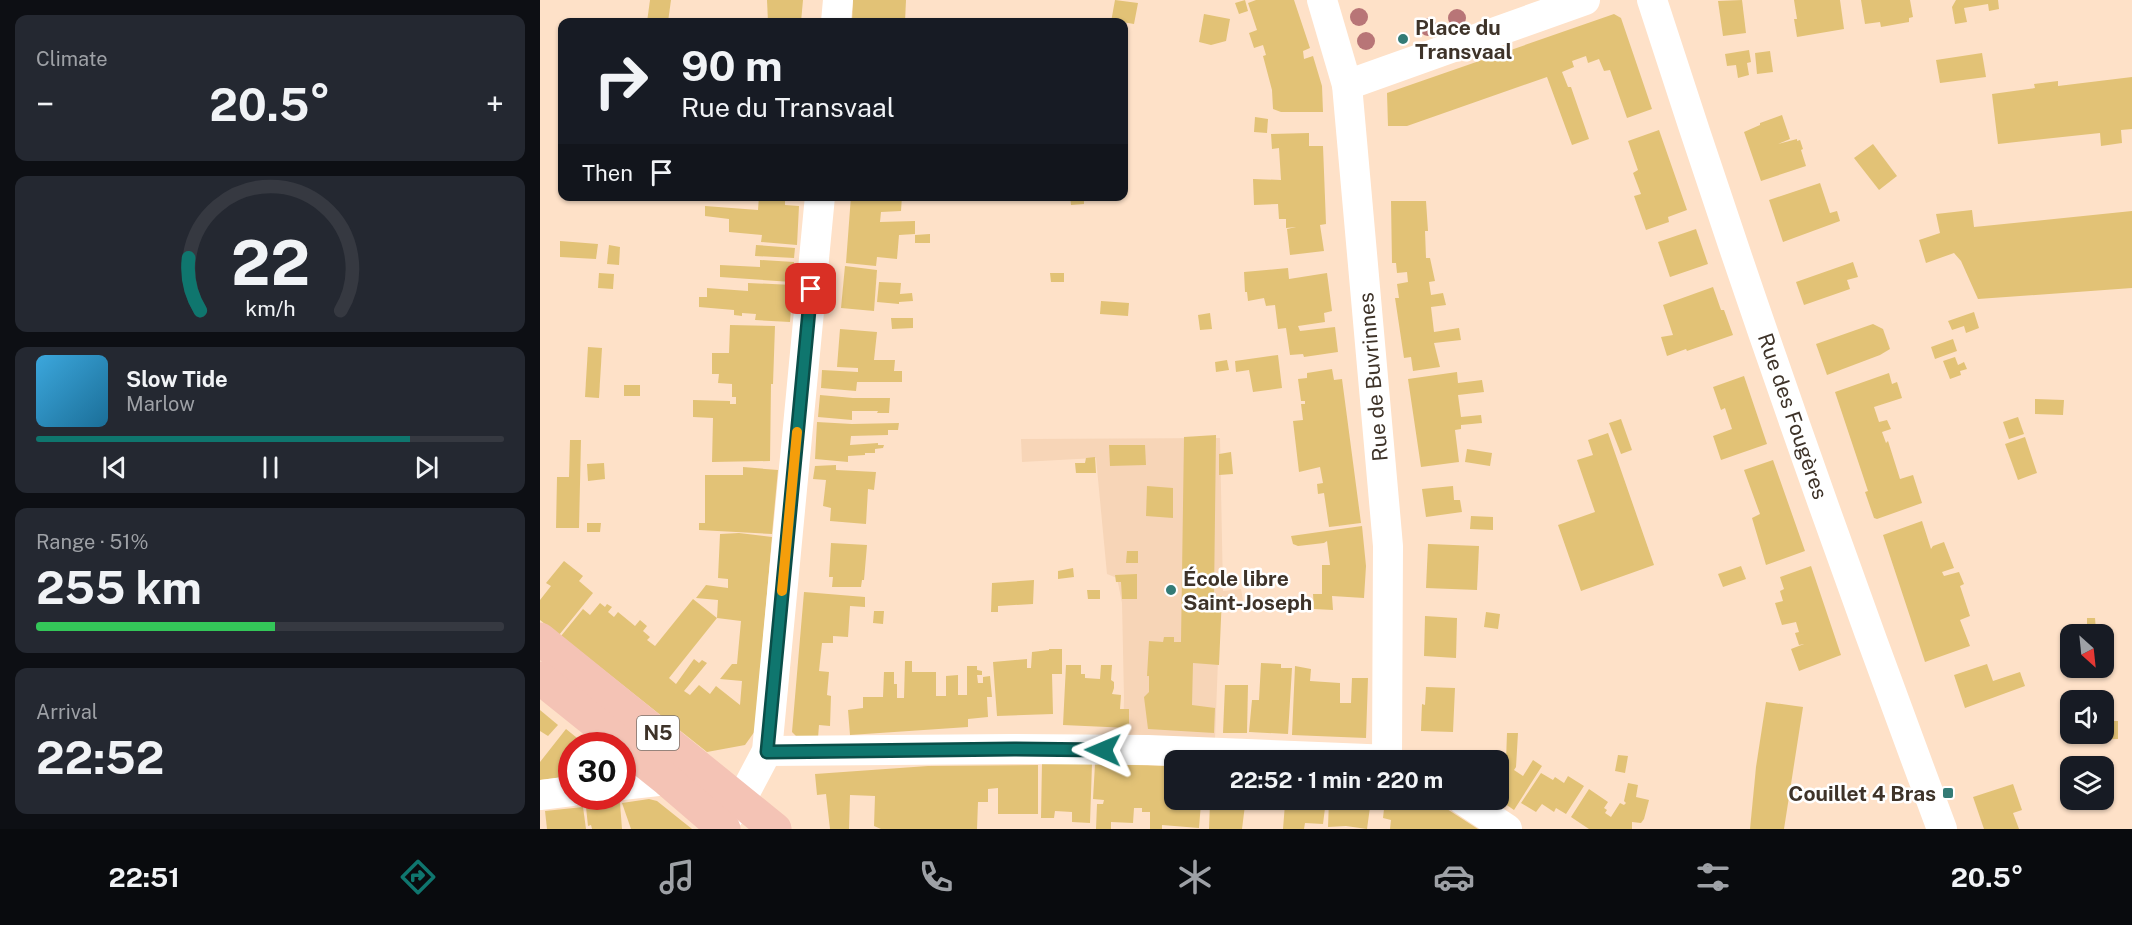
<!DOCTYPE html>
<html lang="en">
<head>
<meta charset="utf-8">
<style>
  :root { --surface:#171b24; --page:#242831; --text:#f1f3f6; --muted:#9ea1a6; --line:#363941; --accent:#0f766e }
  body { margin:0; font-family:"Public Sans",sans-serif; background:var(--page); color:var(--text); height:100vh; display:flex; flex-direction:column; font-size:22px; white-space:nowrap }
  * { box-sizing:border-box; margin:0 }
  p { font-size:20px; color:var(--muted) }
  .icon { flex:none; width:33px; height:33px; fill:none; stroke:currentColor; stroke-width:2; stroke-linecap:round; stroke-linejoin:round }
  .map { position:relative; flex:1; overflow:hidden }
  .details { display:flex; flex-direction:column; gap:15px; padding:15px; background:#0d0f14; width:540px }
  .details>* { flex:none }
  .top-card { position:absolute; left:18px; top:18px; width:570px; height:183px; border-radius:12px; box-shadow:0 2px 4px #0004; background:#171b24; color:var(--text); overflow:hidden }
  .needle { width:39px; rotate:153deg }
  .tools { position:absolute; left:1520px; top:624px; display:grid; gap:12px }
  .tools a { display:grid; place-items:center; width:54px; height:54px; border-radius:12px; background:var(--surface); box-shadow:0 2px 4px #0004; font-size:30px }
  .speed { position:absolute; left:18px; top:732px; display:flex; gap:12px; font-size:30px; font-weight:700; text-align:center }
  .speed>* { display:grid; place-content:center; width:78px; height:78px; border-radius:50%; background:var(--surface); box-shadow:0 2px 4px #0004; line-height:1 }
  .speed .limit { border:9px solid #d22; background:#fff; color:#111 }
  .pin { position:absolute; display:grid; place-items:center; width:51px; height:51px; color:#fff; margin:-26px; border-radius:12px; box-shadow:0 3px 9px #0006 }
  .me { position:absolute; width:66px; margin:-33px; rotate:271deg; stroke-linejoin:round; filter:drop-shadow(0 0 4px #0008) }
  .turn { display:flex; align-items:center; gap:21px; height:126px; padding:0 24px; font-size:27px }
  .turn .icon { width:78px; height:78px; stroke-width:2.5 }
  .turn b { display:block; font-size:42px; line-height:51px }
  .then { display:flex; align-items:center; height:57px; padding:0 24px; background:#0003; gap:12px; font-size:22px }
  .big { font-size:45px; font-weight:700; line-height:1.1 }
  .details .widget { flex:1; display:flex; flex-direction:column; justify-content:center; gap:9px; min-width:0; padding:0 21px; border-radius:12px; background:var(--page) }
  .details .dial { align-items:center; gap:0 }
  .dial svg { height:156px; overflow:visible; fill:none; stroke:var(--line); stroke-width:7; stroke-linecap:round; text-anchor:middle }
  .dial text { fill:var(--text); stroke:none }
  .song { display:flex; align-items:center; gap:18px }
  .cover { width:72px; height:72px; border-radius:9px; background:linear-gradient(135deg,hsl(200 70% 55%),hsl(200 70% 35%)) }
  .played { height:6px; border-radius:3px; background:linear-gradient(90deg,var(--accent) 80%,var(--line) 80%) }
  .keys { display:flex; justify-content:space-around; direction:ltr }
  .heat { display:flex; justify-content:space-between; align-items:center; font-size:33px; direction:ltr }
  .charge { height:9px; border-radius:4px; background:linear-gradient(90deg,#34c759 51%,var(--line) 0) }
  .trip { position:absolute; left:624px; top:750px; width:345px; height:60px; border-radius:12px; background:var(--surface); box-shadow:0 2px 4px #0004; font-weight:700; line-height:60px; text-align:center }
  .dock { display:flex; height:96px; justify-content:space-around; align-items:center; background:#090b0e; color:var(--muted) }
  .dock .icon { width:42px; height:42px }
  .dock .current { color:var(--accent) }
  .dock b { font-size:27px; color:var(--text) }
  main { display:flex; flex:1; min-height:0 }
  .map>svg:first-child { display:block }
  .built { fill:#f7d5b7 }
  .building { fill:#e2c276 }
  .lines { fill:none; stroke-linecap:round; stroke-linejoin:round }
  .minor { stroke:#fff; stroke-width:30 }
  .major { stroke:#f4c3b5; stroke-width:33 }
  .tree { fill:#b87577 }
  .route-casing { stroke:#0a4d48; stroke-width:15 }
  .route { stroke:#0f766e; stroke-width:10 }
  .slow { stroke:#f59e0b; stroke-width:10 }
  .poi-dot { fill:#337b76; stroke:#fff; stroke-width:2 }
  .labels { text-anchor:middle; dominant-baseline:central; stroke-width:5; stroke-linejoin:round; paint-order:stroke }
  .shield { fill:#fff; stroke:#787069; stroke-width:1.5 }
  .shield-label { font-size:20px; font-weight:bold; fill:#3e3329 }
  .poi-label { font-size:21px; font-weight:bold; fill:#3e3329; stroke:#fff; text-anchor:start }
  .street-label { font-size:21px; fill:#3e3329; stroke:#fff }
</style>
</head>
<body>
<main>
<section class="details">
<div class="widget"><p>Climate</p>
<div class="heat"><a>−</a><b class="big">20.5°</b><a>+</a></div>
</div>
<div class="widget dial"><svg viewBox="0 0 100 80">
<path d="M14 69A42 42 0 1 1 86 69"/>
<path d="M14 69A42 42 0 0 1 8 42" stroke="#0f766e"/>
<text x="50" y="56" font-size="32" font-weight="700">22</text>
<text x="50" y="72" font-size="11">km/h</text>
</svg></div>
<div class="widget">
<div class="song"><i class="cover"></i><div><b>Slow Tide</b><p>Marlow</p></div></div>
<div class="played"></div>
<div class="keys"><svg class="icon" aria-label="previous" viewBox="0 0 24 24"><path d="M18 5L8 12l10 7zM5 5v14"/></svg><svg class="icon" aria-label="pause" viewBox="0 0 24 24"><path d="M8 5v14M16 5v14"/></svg><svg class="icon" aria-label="next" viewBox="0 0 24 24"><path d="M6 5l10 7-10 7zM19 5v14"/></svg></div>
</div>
<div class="widget"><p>Range · 51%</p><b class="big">255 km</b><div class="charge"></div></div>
<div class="widget"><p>Arrival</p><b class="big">22:52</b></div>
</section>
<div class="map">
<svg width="1592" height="829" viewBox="0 0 1592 829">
  <rect width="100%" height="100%" fill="#fee1c8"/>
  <path class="built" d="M680 438 683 591 701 589 704 606 680 607 675 739 583 744 584 698 582 603 577 578 567 574 556 458 482 462 481 439Z"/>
  <g class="building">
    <path d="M110 0H131L128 22H107Z"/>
    <path d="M227 0H263L261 22H228Z"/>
    <path d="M313 0H366L365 22H312Z"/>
    <path d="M575 0 598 3 594 24 582 22H571Z"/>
    <path d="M705 0 708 11 699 14 695 3Z"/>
    <path d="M716 0H754L770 48 763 51 764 59 773 56 782 86 783 112H741L733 109 732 90 723 56 726 55 723 45 714 48 709 33 717 30 708 3Z"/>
    <path d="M1202 0 1206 33 1183 36 1178 1Z"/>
    <path d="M1254 0H1300L1304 29 1257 37 1254 19H1257Z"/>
    <path d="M1321 0H1370L1373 17 1369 18V22L1341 27 1340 22 1325 24Z"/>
    <path d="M1416 0H1458L1459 9 1449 11 1448 4 1424 8 1427 22 1415 24 1412 7Z"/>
    <path d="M664 14 690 19 686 41 671 45 659 42Z"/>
    <path d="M1074 14 1081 18 1112 109 1087 118 1070 70 1064 71 1059 59 1048 63 1046 56 1032 61 1034 67 1022 72 1028 87H1031L1049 139 1032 145 1007 77 867 126H848L847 93Z"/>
    <path d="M1209 50 1211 62 1207 63 1209 75 1198 78 1196 65 1187 66 1185 54Z"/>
    <path d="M1230 51 1233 72 1217 74 1215 53Z"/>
    <path d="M1442 53 1446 77 1400 83 1396 60Z"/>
    <path d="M1592 77V129L1581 130 1582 143 1561 146 1560 133 1458 144 1452 94 1495 88 1494 84 1518 81V86Z"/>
    <path d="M1242 115 1250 139 1238 144 1257 139V141L1260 140 1263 149 1261 150 1266 166 1221 181 1204 132 1220 125V123Z"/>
    <path d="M715 117 728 119 727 133 714 132Z"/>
    <path d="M1119 130 1147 210 1128 217 1129 222 1106 230 1094 196 1101 194 1093 173 1098 170 1088 141Z"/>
    <path d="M769 133V146H783L786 224 780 225 784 251 750 255 747 229 756 227 746 228V219H739L738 204 714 205 713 179 741 180 739 148 732 149 731 134Z"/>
    <path d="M1333 144 1357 176 1339 190 1314 158Z"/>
    <path d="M1280 183 1290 213 1297 211 1300 221 1243 242 1229 200Z"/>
    <path d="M219 196H245V205L259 206 257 245 221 242 222 235 189 232V219L165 216V206L218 210Z"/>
    <path d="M311 196H362L361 211 341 212 340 222 375 221V234L359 235 357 259 337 257 336 266 306 263Z"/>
    <path d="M530 196H544V204L531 205Z"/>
    <path d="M851 201H886L888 231H885L886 258H890L895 281 889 282 891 295 903 293 906 305 891 307 894 332 919 328 921 340 894 343 900 367 873 371 871 357 864 358 855 298H859L857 284 868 282 867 272 857 273 856 263H852Z"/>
    <path d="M1432 210 1434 227 1592 211V288L1438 299 1421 261 1414 253 1386 263 1379 240 1400 233 1396 214Z"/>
    <path d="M1156 229 1168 264 1130 277 1118 242Z"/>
    <path d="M390 234V243H375V235Z"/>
    <path d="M20 241 58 244 56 259 20 257Z"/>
    <path d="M69 245 80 247 79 265 67 264Z"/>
    <path d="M216 245 255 248 254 258 215 256Z"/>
    <path d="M220 260 254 262 252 282 180 277V265L220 267Z"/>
    <path d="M1313 262 1318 277 1307 280 1310 289 1264 305 1256 282Z"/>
    <path d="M305 266 337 270 334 311 301 308Z"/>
    <path d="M748 268 749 279 787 273 792 311 784 313 785 322 758 326 760 331 795 327 798 352 764 357 763 354 750 355 746 328 738 329 735 305 726 306 724 298 708 301 707 292H705L704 272Z"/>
    <path d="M59 273 74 274 73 289 58 288Z"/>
    <path d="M510 273H524V282H511Z"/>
    <path d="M339 282 361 283 360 294 372 293 373 301 359 302V304L337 302Z"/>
    <path d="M208 283 253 285 250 322 215 320 216 314 202 313V316L194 315V310L159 307V297H167V288L208 291Z"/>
    <path d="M1173 287 1181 310H1184L1193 335 1147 351 1146 349 1127 356 1121 337 1133 335 1123 305Z"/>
    <path d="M561 301 589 303 588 316 560 314Z"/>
    <path d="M1434 312 1439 328 1426 333 1424 326 1412 330 1408 321Z"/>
    <path d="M670 313 672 329 660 330 658 315Z"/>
    <path d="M351 318H373V328L352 329Z"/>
    <path d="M1333 324 1343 329 1350 349 1340 355 1287 375 1276 344Z"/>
    <path d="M190 325 235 326 233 384H231L230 461 172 462 173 418 153 417V400L190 401V404H196V397H192V384L178 383 179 374H172V353H189Z"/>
    <path d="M300 329 337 332 334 360H355L354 371H362V382H317L316 391 281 388 282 370 318 372V368L297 367Z"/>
    <path d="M1413 339 1417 351 1395 359 1391 347Z"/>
    <path d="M48 347 62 348 59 398 45 397Z"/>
    <path d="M738 355 742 388 713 392 709 370 696 372 695 361Z"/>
    <path d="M1415 357 1418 365 1424 362 1427 369 1420 371 1421 375 1410 379 1403 361Z"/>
    <path d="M687 360 689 370 676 372 675 362Z"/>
    <path d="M792 369 794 380 802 379 821 523 789 527 784 493 778 494 777 484 783 483 780 467 759 472 753 421 763 420 761 404H765V401H761L758 379 767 378V373Z"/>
    <path d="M917 372 918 383 942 380 944 392 918 395 921 417 941 415 942 423 921 425V429L915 430 919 462 881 467 868 379Z"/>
    <path d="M1349 373 1352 384 1357 382 1362 398 1334 407 1339 422 1347 420 1351 429 1342 432 1346 443 1348 441 1360 479 1373 475 1382 503 1337 519 1334 518 1325 492 1328 491 1295 392Z"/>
    <path d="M1204 376 1227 444 1181 460 1173 436 1192 429 1185 408 1181 410 1173 387Z"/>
    <rect x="84" y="385" width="16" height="11"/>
    <path d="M280 395 313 398H350L349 413H337L338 411H312V420L278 417Z"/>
    <path d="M1495 399 1524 400 1523 415 1495 414Z"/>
    <path d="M1478 417 1484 434 1469 439 1463 422Z"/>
    <path d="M1081 419 1092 450 1081 454 1069 423Z"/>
    <path d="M277 422 312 424 359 423 358 430H348V435L311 436 310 445 338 443V445H344L343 448 335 449V453H325V455L308 456V462L275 459Z"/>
    <path d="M1068 433 1114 565 1041 591 1018 525 1055 512 1037 460 1053 455 1048 440Z"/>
    <path d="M676 435 674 597 682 596 679 665 653 663 652 705 675 708 674 733 608 729 604 697 609 692V676H607L609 641 623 642 624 637H634V642H641L644 437Z"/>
    <path d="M1485 437 1497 473 1478 480 1465 444Z"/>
    <path d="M30 440H41L39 528H16L17 477H29Z"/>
    <path d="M569 445H605L606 465 570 466Z"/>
    <path d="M927 449 952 453 950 466 925 462Z"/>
    <path d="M691 452 693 474 679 475V454Z"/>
    <path d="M555 457 556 473H536L535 463H545L546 458Z"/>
    <path d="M1233 460 1265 551 1226 565 1212 518 1220 514 1204 470Z"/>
    <path d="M64 463 65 479 48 481 47 464Z"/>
    <path d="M296 465V470L336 472 334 490 328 489 326 524 290 521 291 508 283 506 286 480 273 479 275 466Z"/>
    <path d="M203 467 238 470 232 534 159 530V523H165V475H203Z"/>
    <path d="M607 486 633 488V518L606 516Z"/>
    <path d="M913 486 914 500H920L922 512 886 517 882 489Z"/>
    <path d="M931 516 953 517V530L930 529Z"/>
    <path d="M1382 521 1391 549 1393 546 1404 542 1414 568 1402 572 1404 576 1419 572 1424 584 1420 586 1430 616 1420 620 1430 646 1385 662 1343 535Z"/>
    <path d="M47 523H61L60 532H47Z"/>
    <path d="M822 526 826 566 824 598 792 596 793 610 774 609 773 594H782V565H790L787 541 784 543 758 546 753 544 751 536Z"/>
    <path d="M199 533 232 537 215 731 205 745 167 752 21 636 43 609 50 615 60 603 65 607 67 604 72 607 68 612 74 617 78 612 95 626 100 620 107 626 103 631 110 637 107 640 115 646 153 599 177 618 129 678 136 684 154 659 159 663 162 660 167 663 144 691 150 695 159 685 170 694 176 686 200 705 202 681 180 679 192 664H197L201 621 177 618 178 600 156 598 166 585 188 588V579L178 578 180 534Z"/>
    <path d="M291 543 327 545 324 580H322L321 587H292L293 577H289Z"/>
    <path d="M888 544 939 546 937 590 886 588Z"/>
    <path d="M587 551H598V563H586Z"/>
    <path d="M24 561 43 576 39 581 53 593 19 635 0 620V600L11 586 6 583Z"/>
    <path d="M1201 566 1206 579 1183 587 1178 574Z"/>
    <path d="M1271 566 1301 655 1259 671 1251 649 1264 644 1259 645 1255 633 1259 632 1256 622 1242 625 1235 603 1243 601 1240 591 1244 589 1240 577Z"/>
    <path d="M533 568 534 577 518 579V571Z"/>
    <path d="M597 574V599H582L581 582H576L575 575Z"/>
    <path d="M494 580 493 604 458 606V612H451L452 583Z"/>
    <path d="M547 590H560V599H548Z"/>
    <path d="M264 592 325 597V607L310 606 308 637 293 636V643H282L279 671 289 672 287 695 291 696 290 726 279 725 278 738 260 740 252 732Z"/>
    <path d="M334 611H344L343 624 333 623Z"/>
    <path d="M946 612 960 614 958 629 944 627Z"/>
    <path d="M885 616 917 618 916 658 884 656Z"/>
    <path d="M1547 618H1555L1556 630 1547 631Z"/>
    <path d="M509 649H522V674H512L513 714 457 716 453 662 487 659V668H491L492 652 509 650Z"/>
    <path d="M365 661H372V672H396V696H406V676L418 675V695H427V666H437V670L442 671V675H437L438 683H443V677L450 676 452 697H447L448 717 428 719V727L310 735 308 710 323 708V697H343L344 672H354V684H357V698H364Z"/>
    <path d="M721 663 741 664V668H752L748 734 709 732 712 700H719Z"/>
    <path d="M1447 664 1453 681 1480 672 1485 686 1425 708 1414 675Z"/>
    <path d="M526 665H541V674H545V678L560 679 561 665H572L571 680 574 682V688L572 694 581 695 580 709H589V728L523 725Z"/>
    <path d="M755 666 771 669 770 681 800 683V703H811L812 678H828L826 738 752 735Z"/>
    <path d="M685 685H708L707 733H683Z"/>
    <path d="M886 687 915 688 913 732 881 731 882 704 885 705Z"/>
    <path d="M1534 695V700H1530V715H1522V696Z"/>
    <path d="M1226 702 1263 707 1244 829H1210L1216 767Z"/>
    <path d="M0 710 18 725 8 736 0 731Z"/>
    <path d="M1563 721H1578V739L1547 740 1548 734H1563Z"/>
    <path d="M26 729 47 746H32V776L0 780V762Z"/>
    <path d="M967 733H978L976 767 974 770 983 776 993 760 1002 766 974 810 958 799V760L964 764 966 761Z"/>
    <path d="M1078 755 1088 756 1085 773 1075 771Z"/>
    <path d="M502 763 552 764 550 823 532 822V812L515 811 514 818H501Z"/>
    <path d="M555 764 634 766V800H725V805H705L702 829H669L670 804 661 803 659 828 622 825V829H610V812H602V808H594L593 823 571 822V829H556L557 804H563L564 800 553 799Z"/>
    <path d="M498 765V814H458V788L448 789V802H438L437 829H341L334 826 335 796 310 795 309 829H290L286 794 277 795 275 774 388 766Z"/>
    <path d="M1001 773 1013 780 1015 777 1024 783 1028 776 1044 786 1026 814 1016 808 1014 812 1002 804 996 812 981 803Z"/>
    <path d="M1088 783 1098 785 1096 797 1109 800 1104 819 1101 823 1092 822V829H1049L1031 817 1049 789 1068 802 1064 808 1067 810 1065 813 1071 817 1080 803 1084 805 1086 803 1084 801Z"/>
    <path d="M1473 784 1482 810 1473 813 1479 829H1444L1433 797Z"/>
    <path d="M109 799 117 801 152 829H91L82 803Z"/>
    <path d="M736 800H786L783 824 765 823 764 829H743L745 804 735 803Z"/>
    <path d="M789 800H808L807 809H810L812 800H831L827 829 806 826 788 827Z"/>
    <path d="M845 800H893L938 829H850L851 820 843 818Z"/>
    <path d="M1548 800H1564L1563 810 1547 808Z"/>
    <path d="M80 803 82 829H52L51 825 48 826 46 807Z"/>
    <path d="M43 807 46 829H7L5 811Z"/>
  </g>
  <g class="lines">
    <g class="minor">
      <path d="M782 0 807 85 848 546 847 759"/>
      <path d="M1112 0C1202 279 1299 555 1402 829"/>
      <path d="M296 22 298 0"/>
      <path d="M807 85 1045 0"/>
      <path d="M227 751 474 749 608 750 851 760"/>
      <path d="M82 785 127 780"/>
      <path d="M0 795 32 791"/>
      <path d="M923 800 967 829"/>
      <path d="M186 819 200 802 227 751 280 196"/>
    </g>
    <g class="major">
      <path d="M0 639 235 829"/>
      <path d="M0 678 127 780 184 829"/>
    </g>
  </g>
  <g class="tree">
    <circle cx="819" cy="17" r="9"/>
    <circle cx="917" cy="18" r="9"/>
    <circle cx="888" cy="27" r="9"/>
    <circle cx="826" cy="41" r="9"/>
  </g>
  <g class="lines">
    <defs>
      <path id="route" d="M271 289 227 752 474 749 563 750"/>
    </defs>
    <use href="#route" class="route-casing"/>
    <use href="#route" class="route"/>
    <path class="slow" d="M242 591 257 432"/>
  </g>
  <g class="poi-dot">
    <circle cx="863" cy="39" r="6"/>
    <circle cx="631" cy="590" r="6"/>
    <rect x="1402" y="787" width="12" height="12" rx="3"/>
  </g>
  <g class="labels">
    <rect class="shield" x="97" y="716" width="42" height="34" rx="4.5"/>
    <g class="shield-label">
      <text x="118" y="733">N5</text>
    </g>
    <g class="poi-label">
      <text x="875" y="27">Place du<tspan x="875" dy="24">Transvaal</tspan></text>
      <text x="643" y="578">École libre<tspan x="643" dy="24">Saint-Joseph</tspan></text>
      <text x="1396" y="793" text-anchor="end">Couillet 4 Bras</text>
    </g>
    <g class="street-label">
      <text transform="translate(833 377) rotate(-95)">Rue de Buvrinnes</text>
      <text transform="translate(1253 416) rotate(71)">Rue des Fougères</text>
    </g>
  </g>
</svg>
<div class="tools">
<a><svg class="needle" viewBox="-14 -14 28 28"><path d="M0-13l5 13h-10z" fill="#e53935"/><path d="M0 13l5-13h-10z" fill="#9ea1a6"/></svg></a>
<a><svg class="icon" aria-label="sound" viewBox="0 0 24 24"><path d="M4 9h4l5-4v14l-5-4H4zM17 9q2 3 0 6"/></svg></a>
<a><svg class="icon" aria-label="layers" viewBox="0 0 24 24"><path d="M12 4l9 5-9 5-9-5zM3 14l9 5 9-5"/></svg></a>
</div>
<div class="speed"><div class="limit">30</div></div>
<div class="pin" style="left:271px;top:289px;background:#d93025"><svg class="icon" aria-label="arrive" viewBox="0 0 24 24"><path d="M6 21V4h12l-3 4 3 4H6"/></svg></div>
<svg class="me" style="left:563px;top:750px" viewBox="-20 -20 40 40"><path d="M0-17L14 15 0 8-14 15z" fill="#0f766e" stroke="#fff" stroke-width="4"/></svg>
<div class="trip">22:52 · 1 min · 220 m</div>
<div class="top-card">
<div class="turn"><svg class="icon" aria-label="right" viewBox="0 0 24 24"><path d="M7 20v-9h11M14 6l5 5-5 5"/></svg><div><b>90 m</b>Rue du Transvaal</div></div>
<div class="then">Then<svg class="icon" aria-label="arrive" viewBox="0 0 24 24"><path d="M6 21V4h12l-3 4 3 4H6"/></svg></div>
</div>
</div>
</main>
<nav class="dock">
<b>22:51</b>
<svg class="icon current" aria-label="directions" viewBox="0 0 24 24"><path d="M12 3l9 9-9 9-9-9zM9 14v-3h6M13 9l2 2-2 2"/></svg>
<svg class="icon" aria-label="music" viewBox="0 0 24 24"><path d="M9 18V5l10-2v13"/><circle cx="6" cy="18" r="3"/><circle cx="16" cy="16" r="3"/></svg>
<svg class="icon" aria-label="phone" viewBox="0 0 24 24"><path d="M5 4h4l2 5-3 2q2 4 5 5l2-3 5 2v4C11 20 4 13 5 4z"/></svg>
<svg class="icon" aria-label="climate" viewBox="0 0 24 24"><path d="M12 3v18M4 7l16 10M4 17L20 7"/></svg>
<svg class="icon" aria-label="car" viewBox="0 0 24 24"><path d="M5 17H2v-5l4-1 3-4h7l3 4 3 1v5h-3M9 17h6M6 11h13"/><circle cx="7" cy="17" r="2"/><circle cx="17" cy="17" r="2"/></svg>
<svg class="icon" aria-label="filters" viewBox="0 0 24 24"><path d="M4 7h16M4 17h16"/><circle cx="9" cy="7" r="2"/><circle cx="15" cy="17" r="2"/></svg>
<b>20.5°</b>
</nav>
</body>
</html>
